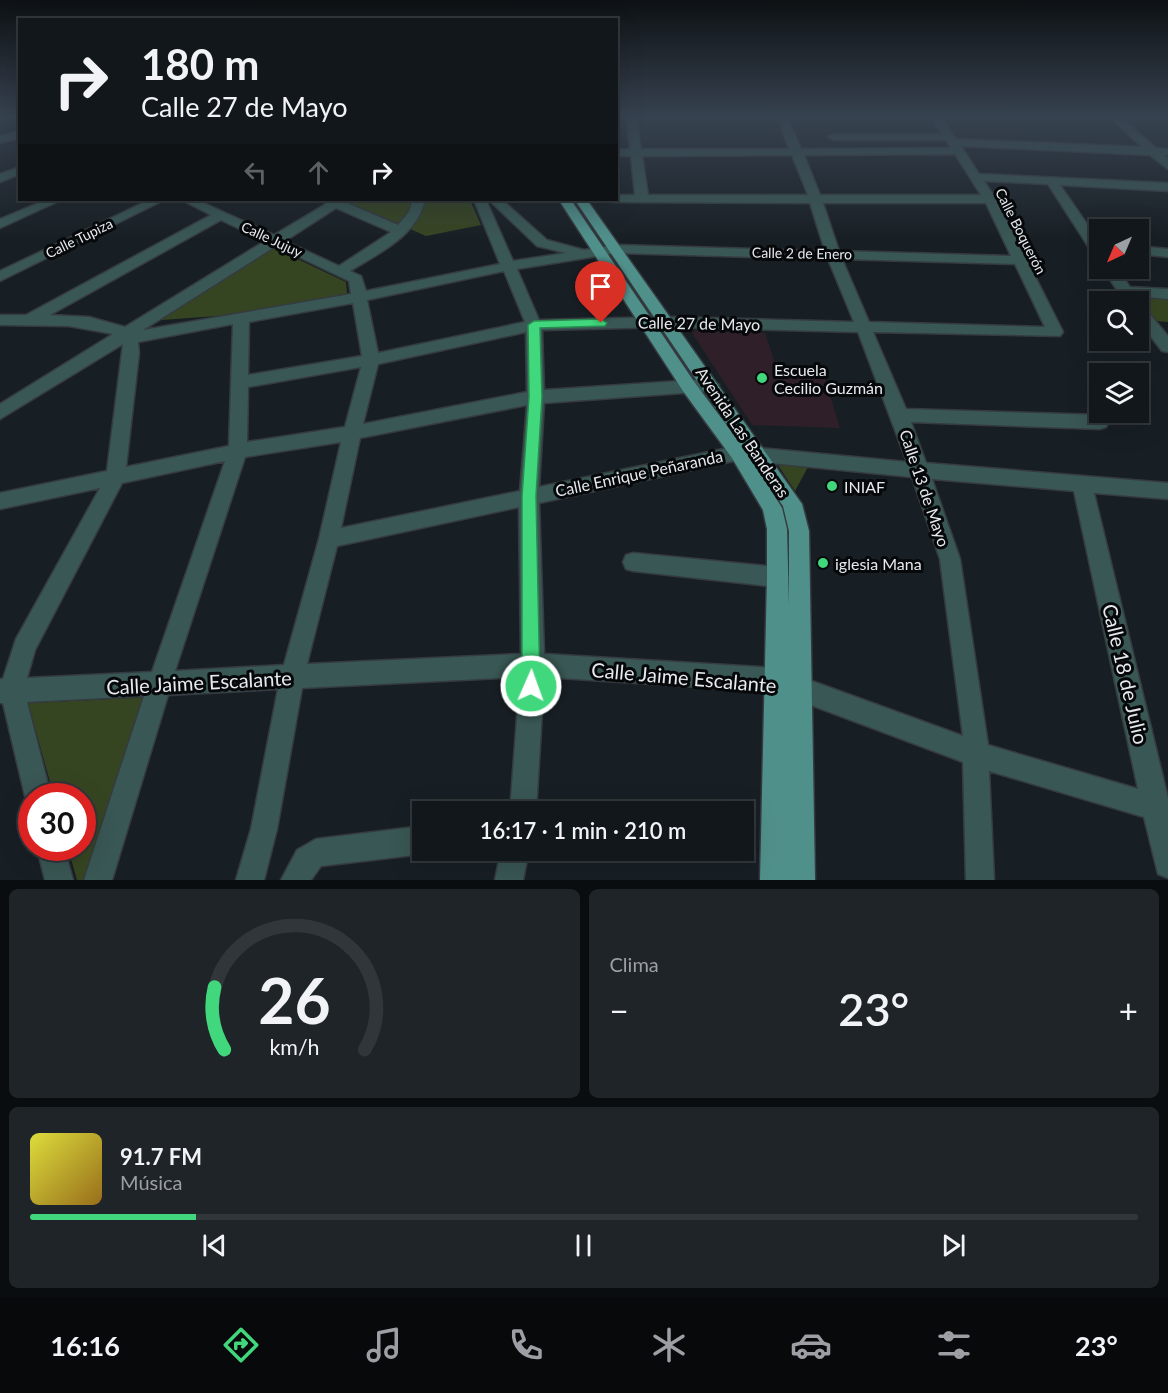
<!DOCTYPE html>
<html lang="es">
<head>
<meta charset="utf-8">
<style>
  :root { --surface:#12171b; --page:#1f2428; --text:#f1f3f6; --muted:#9c9fa3; --line:#31363a; --accent:#41d77c }
  body { margin:0; font-family:Lato,sans-serif; background:var(--page); color:var(--text); height:100vh; display:flex; flex-direction:column; font-size:22px; white-space:nowrap }
  * { box-sizing:border-box; margin:0 }
  p { font-size:20px; color:var(--muted) }
  .icon { flex:none; width:33px; height:33px; fill:none; stroke:currentColor; stroke-width:2; stroke-linecap:round; stroke-linejoin:round }
  .map { position:relative; height:880px; overflow:hidden }
  .drawer { display:flex; flex-direction:column; gap:9px; padding:9px; background:#0a0d0f; flex:1 }
  .drawer>* { flex:none }
  .hud { position:absolute; left:18px; top:18px; width:600px; height:183px; border-radius:0px; box-shadow:0 6px 24px #0002,0 0 0 2px var(--line); background:#12171b; color:var(--text); overflow:hidden }
  .needle { width:39px; rotate:224deg }
  .buttons { position:absolute; left:1089px; top:219px; display:grid; gap:12px }
  .buttons a { display:grid; place-items:center; width:60px; height:60px; border-radius:0px; background:var(--surface); box-shadow:0 6px 24px #0002,0 0 0 2px var(--line); font-size:30px }
  .speed { position:absolute; left:18px; top:783px; display:flex; gap:12px; font-size:30px; font-weight:700; text-align:center }
  .speed>* { display:grid; place-content:center; width:78px; height:78px; border-radius:50%; background:var(--surface); box-shadow:0 6px 24px #0002,0 0 0 2px var(--line); line-height:1 }
  .speed .limit { border:9px solid #d22; background:#fff; color:#111 }
  .pin { position:absolute; display:grid; place-items:center; width:51px; height:51px; color:#fff; margin:-62px -26px; border-radius:50% 50% 50% 0; rotate:-45deg; box-shadow:0 0 6px #0007 }
  .pin .icon { rotate:45deg }
  .me { position:absolute; width:66px; margin:-33px; rotate:2deg; stroke-linejoin:round; filter:drop-shadow(0 0 4px #0008) }
  .turn { display:flex; align-items:center; gap:21px; height:126px; padding:0 24px; font-size:27px }
  .turn .icon { width:78px; height:78px; stroke-width:2.5 }
  .turn b { display:block; font-size:42px; line-height:51px }
  .lanes { display:flex; align-items:center; height:57px; padding:0 24px; background:#0003; justify-content:center; gap:30px; direction:ltr }
  .lanes .off { opacity:.35 }
  .big { font-size:45px; font-weight:600; line-height:1.1 }
  .drawer .card { flex:1; display:flex; flex-direction:column; justify-content:center; gap:9px; min-width:0; padding:0 21px; border-radius:9px; background:var(--page) }
  .drawer .dial { align-items:center; gap:0 }
  .dial svg { height:156px; overflow:visible; fill:none; stroke:var(--line); stroke-width:7; stroke-linecap:round; text-anchor:middle }
  .dial text { fill:var(--text); stroke:none }
  .song { display:flex; align-items:center; gap:18px }
  .cover { width:72px; height:72px; border-radius:9px; background:linear-gradient(135deg,hsl(60 70% 55%),hsl(40 70% 35%)) }
  .played { height:6px; border-radius:3px; background:linear-gradient(90deg,var(--accent) 15%,var(--line) 15%) }
  .keys { display:flex; justify-content:space-around; direction:ltr }
  .heat { display:flex; justify-content:space-between; align-items:center; font-size:33px; direction:ltr }
  .drawer .tiles { flex:1; display:grid; gap:9px; grid-template-columns:1fr 1fr }
  .card:last-child { grid-column:span 2 }
  .trip { position:absolute; left:412px; top:801px; width:342px; height:60px; border-radius:0px; background:var(--surface); box-shadow:0 6px 24px #0002,0 0 0 2px var(--line); font-weight:600; line-height:60px; text-align:center }
  .dock { display:flex; height:96px; justify-content:space-around; align-items:center; background:#07090b; color:var(--muted) }
  .dock .icon { width:42px; height:42px }
  .dock .current { color:var(--accent) }
  .dock b { font-size:27px; color:var(--text) }
  .map>svg:first-child { display:block }
  .education { fill:#2f1f29 }
  .green { fill:#364521 }
  .lines { fill:none; stroke-linecap:round; stroke-linejoin:round }
  .minor-casing { stroke:#353b40; stroke-width:3 }
  .major-casing { stroke:#353b40; stroke-width:3 }
  .minor { fill:#395754; fill-rule:evenodd }
  .major { fill:#50908b; fill-rule:evenodd }
  .route { fill:#41d77c; stroke:#2a8c51; stroke-width:1.5 }
  .poi-dot { fill:#41d77c; stroke:#06080a; stroke-width:2 }
  .labels { text-anchor:middle; dominant-baseline:central; stroke-width:6; stroke-linejoin:round; paint-order:stroke }
  .far-street-label { font-size:14px; fill:#e6eaee; stroke:#06080a }
  .street-label { font-size:16px; fill:#e6eaee; stroke:#06080a }
  .poi-label { font-size:16px; fill:#e6eaee; stroke:#06080a; text-anchor:start }
  .near-street-label { font-size:20px; fill:#e6eaee; stroke:#06080a }
</style>
</head>
<body>
<div class="map">
<svg width="1168" height="880" viewBox="0 0 1168 880">
  <rect width="100%" height="100%" fill="#181f24"/>
  <path class="education" d="M696 330 765 333 780 378 825 379 840 428 752 425 692 333Z"/>
  <g class="green">
    <path d="M343 200H470L481 225 426 236Z"/>
    <path d="M274 248 346 282 347 294 244 314 148 321 179 306Z"/>
    <path d="M1137 294 1168 298V322L1156 321Z"/>
    <path d="M775 463 809 465 795 491 778 465Z"/>
    <path d="M155 697 101 880H77L68 848H82V796H54L28 703Z"/>
  </g>
  <g class="lines">
    <defs>
      <g id="minor">
        <path d="M626 116H636L641 149H789L777 116H787L801 149 951 148 946 140H834L828 137 834 134H942L931 116H941L956 139 1142 147 1108 116H1119L1156 148 1168 149V155H1164L1168 159V169L1150 155 961 146 979 174 1168 183V191L1060 185 1100 243V258L1095 257 1048 184 984 181 996 199 1063 332 1060 336 873 332 906 409 1100 415 1106 417 1109 422 1106 427 1100 429 911 422 926 463 1168 483V499L1094 493 1168 798V878L1158 874 1144 817 989 771 994 880H966L963 762 776 692 544 677 536 812H510L520 677 302 688 277 829 264 880H236L251 829 278 689 168 695 112 880H84L144 696 27 702 51 796H32V806L25 796 3 703H0V679H3L16 639 100 488 0 509V493L107 471 123 344 0 419V404L113 334 69 326 0 325V315H26L211 215 182 200H197L274 235 326 204 322 200H340L398 225 409 212 413 200H425C417 236 379 253 350 271L361 276 366 291 500 264 474 200H486L513 261 566 253 537 246 489 200H502L547 240 584 250 617 245 825 251 810 203 612 202 610 200H616V195H635L631 156H616V150L630 149ZM955 154 981 195H820L804 155ZM792 155 808 195H648L642 156ZM823 203H986L1011 256 839 251ZM336 208 391 232 339 266 285 241ZM221 220 265 241 125 327 89 317 50 315ZM276 246 349 281 351 294 143 330ZM617 253 828 259 854 322 668 317 539 320 517 269ZM842 259 1015 264 1045 327 869 322ZM504 271 525 322 378 353 367 300ZM353 303 362 356 248 375 249 322ZM233 324 229 446 126 467 139 353 138 342ZM668 327 858 332 907 462 738 446 539 487 544 403 711 391 719 385 711 379 544 390 542 330ZM526 332 527 392 363 424 378 364ZM361 367 345 427 247 442 248 387ZM527 405 520 491 341 528 360 438ZM341 442 319 539 284 665 175 671 245 457ZM738 460 912 477 940 559 963 736 776 668 544 654 539 503ZM225 461 152 672 27 678 35 650 122 483ZM932 479 1074 491 1138 789 988 745 960 559ZM519 507 521 654 307 664 337 546Z"/>
        <path d="M20 131V138L0 143V136Z"/>
        <path d="M20 167V174L0 182V174Z"/>
        <path d="M46 200H61L0 228V219Z"/>
        <path d="M149 200H164L0 281V271Z"/>
        <path d="M1138 246 1168 249V257L1138 254Z"/>
        <path d="M1102 268H1117L1130 287 1168 289V299L1137 296V302H1125Z"/>
        <path d="M1138 304 1143 306 1168 336V352L1162 351 1138 320Z"/>
        <path d="M633 553 778 567 785 570 789 577 785 584 778 587 633 571 626 569 623 562 626 555Z"/>
        <path d="M423 826V850H430L423 854 321 866 311 880H281L297 850 316 839Z"/>
        <path d="M37 848H64L73 880H45Z"/>
        <path d="M501 850H529L523 880H495Z"/>
      </g>
      <path id="major" d="M559 200H571L695 383 731 431 575 200H587L802 504 809 531 815 880H760L767 577V529L763 510 732 458 683 391ZM764 479 783 506 789 531V606L787 529 782 508Z"/>
    </defs>
    <use href="#minor" class="minor-casing"/>
    <use href="#major" class="major-casing"/>
    <use href="#minor" class="minor"/>
    <use href="#major" class="major"/>
  </g>
  <linearGradient id="sky" x2="0" y2="1"><stop stop-color="#0d1114"/><stop offset="0.49" stop-color="#374250"/><stop offset="1" stop-color="#374250" stop-opacity="0"/></linearGradient>
  <rect width="1168" height="239" fill="url(#sky)"/>
  <path class="route" d="M601 319 607 323 605 326 540 328 542 397 536 496 540 686 538 693 531 695 525 693 522 686V496L529 397 528 325 534 321Z"/>
  <g class="poi-dot">
    <circle cx="762" cy="378" r="6"/>
    <circle cx="832" cy="486" r="6"/>
    <circle cx="823" cy="563" r="6"/>
  </g>
  <g class="labels">
    <g class="far-street-label">
      <text transform="translate(1021 231) rotate(63)">Calle Boquerón</text>
      <text transform="translate(79 238) rotate(-26)">Calle Tupiza</text>
      <text transform="translate(272 239) rotate(25)">Calle Jujuy</text>
      <text transform="translate(802 253) rotate(1)">Calle 2 de Enero</text>
    </g>
    <g class="street-label">
      <text transform="translate(699 323) rotate(1)">Calle 27 de Mayo</text>
      <text transform="translate(743 432) rotate(56)">Avenida Las Banderas</text>
      <text transform="translate(639 473) rotate(-12)">Calle Enrique Peñaranda</text>
      <text transform="translate(925 488) rotate(71)">Calle 13 de Mayo</text>
    </g>
    <g class="poi-label">
      <text x="774" y="369">Escuela<tspan x="774" dy="18">Cecilio Guzmán</tspan></text>
      <text x="844" y="486">INIAF</text>
      <text x="835" y="563">iglesia Mana</text>
    </g>
    <g class="near-street-label">
      <text transform="translate(1126 674) rotate(77)">Calle 18 de Julio</text>
      <text transform="translate(684 677) rotate(5)">Calle Jaime Escalante</text>
      <text transform="translate(199 682) rotate(-3)">Calle Jaime Escalante</text>
    </g>
  </g>
</svg>
<div class="buttons">
<a><svg class="needle" viewBox="-14 -14 28 28"><path d="M0-13l5 13h-10z" fill="#e53935"/><path d="M0 13l5-13h-10z" fill="#9c9fa3"/></svg></a>
<a><svg class="icon" aria-label="search" viewBox="0 0 24 24"><circle cx="10" cy="10" r="6"/><path d="M15 15l6 6"/></svg></a>
<a><svg class="icon" aria-label="layers" viewBox="0 0 24 24"><path d="M12 4l9 5-9 5-9-5zM3 14l9 5 9-5"/></svg></a>
</div>
<div class="speed"><div class="limit">30</div></div>
<div class="pin" style="left:601px;top:323px;background:#d93025"><svg class="icon" aria-label="arrive" viewBox="0 0 24 24"><path d="M6 21V4h12l-3 4 3 4H6"/></svg></div>
<svg class="me" style="left:531px;top:686px" viewBox="-20 -20 40 40"><circle r="17" fill="#41d77c" stroke="#fff" stroke-width="3"/><path d="M0-11L8 9 0 5-8 9z" fill="#fff"/></svg>
<div class="trip">16:17 · 1 min · 210 m</div>
<div class="hud">
<div class="turn"><svg class="icon" aria-label="right" viewBox="0 0 24 24"><path d="M7 20v-9h11M14 6l5 5-5 5"/></svg><div><b>180 m</b>Calle 27 de Mayo</div></div>
<div class="lanes"><svg class="icon off" aria-label="left" viewBox="0 0 24 24"><path d="M17 20v-9H6M10 6l-5 5 5 5"/></svg><svg class="icon off" aria-label="ahead" viewBox="0 0 24 24"><path d="M12 20V5M6 11l6-6 6 6"/></svg><svg class="icon" aria-label="right" viewBox="0 0 24 24"><path d="M7 20v-9h11M14 6l5 5-5 5"/></svg></div>
</div>
</div>
<section class="drawer">
<div class="tiles">
<div class="card dial"><svg viewBox="0 0 100 80">
<path d="M14 69A42 42 0 1 1 86 69"/>
<path d="M14 69A42 42 0 0 1 9 37" stroke="#41d77c"/>
<text x="50" y="56" font-size="32" font-weight="700">26</text>
<text x="50" y="72" font-size="11">km/h</text>
</svg></div>
<div class="card"><p>Clima</p>
<div class="heat"><a>−</a><b class="big">23°</b><a>+</a></div>
</div>
<div class="card">
<div class="song"><i class="cover"></i><div><b>91.7 FM</b><p>Música</p></div></div>
<div class="played"></div>
<div class="keys"><svg class="icon" aria-label="previous" viewBox="0 0 24 24"><path d="M18 5L8 12l10 7zM5 5v14"/></svg><svg class="icon" aria-label="pause" viewBox="0 0 24 24"><path d="M8 5v14M16 5v14"/></svg><svg class="icon" aria-label="next" viewBox="0 0 24 24"><path d="M6 5l10 7-10 7zM19 5v14"/></svg></div>
</div>
</div>
</section>
<nav class="dock">
<b>16:16</b>
<svg class="icon current" aria-label="directions" viewBox="0 0 24 24"><path d="M12 3l9 9-9 9-9-9zM9 14v-3h6M13 9l2 2-2 2"/></svg>
<svg class="icon" aria-label="music" viewBox="0 0 24 24"><path d="M9 18V5l10-2v13"/><circle cx="6" cy="18" r="3"/><circle cx="16" cy="16" r="3"/></svg>
<svg class="icon" aria-label="phone" viewBox="0 0 24 24"><path d="M5 4h4l2 5-3 2q2 4 5 5l2-3 5 2v4C11 20 4 13 5 4z"/></svg>
<svg class="icon" aria-label="climate" viewBox="0 0 24 24"><path d="M12 3v18M4 7l16 10M4 17L20 7"/></svg>
<svg class="icon" aria-label="car" viewBox="0 0 24 24"><path d="M5 17H2v-5l4-1 3-4h7l3 4 3 1v5h-3M9 17h6M6 11h13"/><circle cx="7" cy="17" r="2"/><circle cx="17" cy="17" r="2"/></svg>
<svg class="icon" aria-label="filters" viewBox="0 0 24 24"><path d="M4 7h16M4 17h16"/><circle cx="9" cy="7" r="2"/><circle cx="15" cy="17" r="2"/></svg>
<b>23°</b>
</nav>
</body>
</html>
